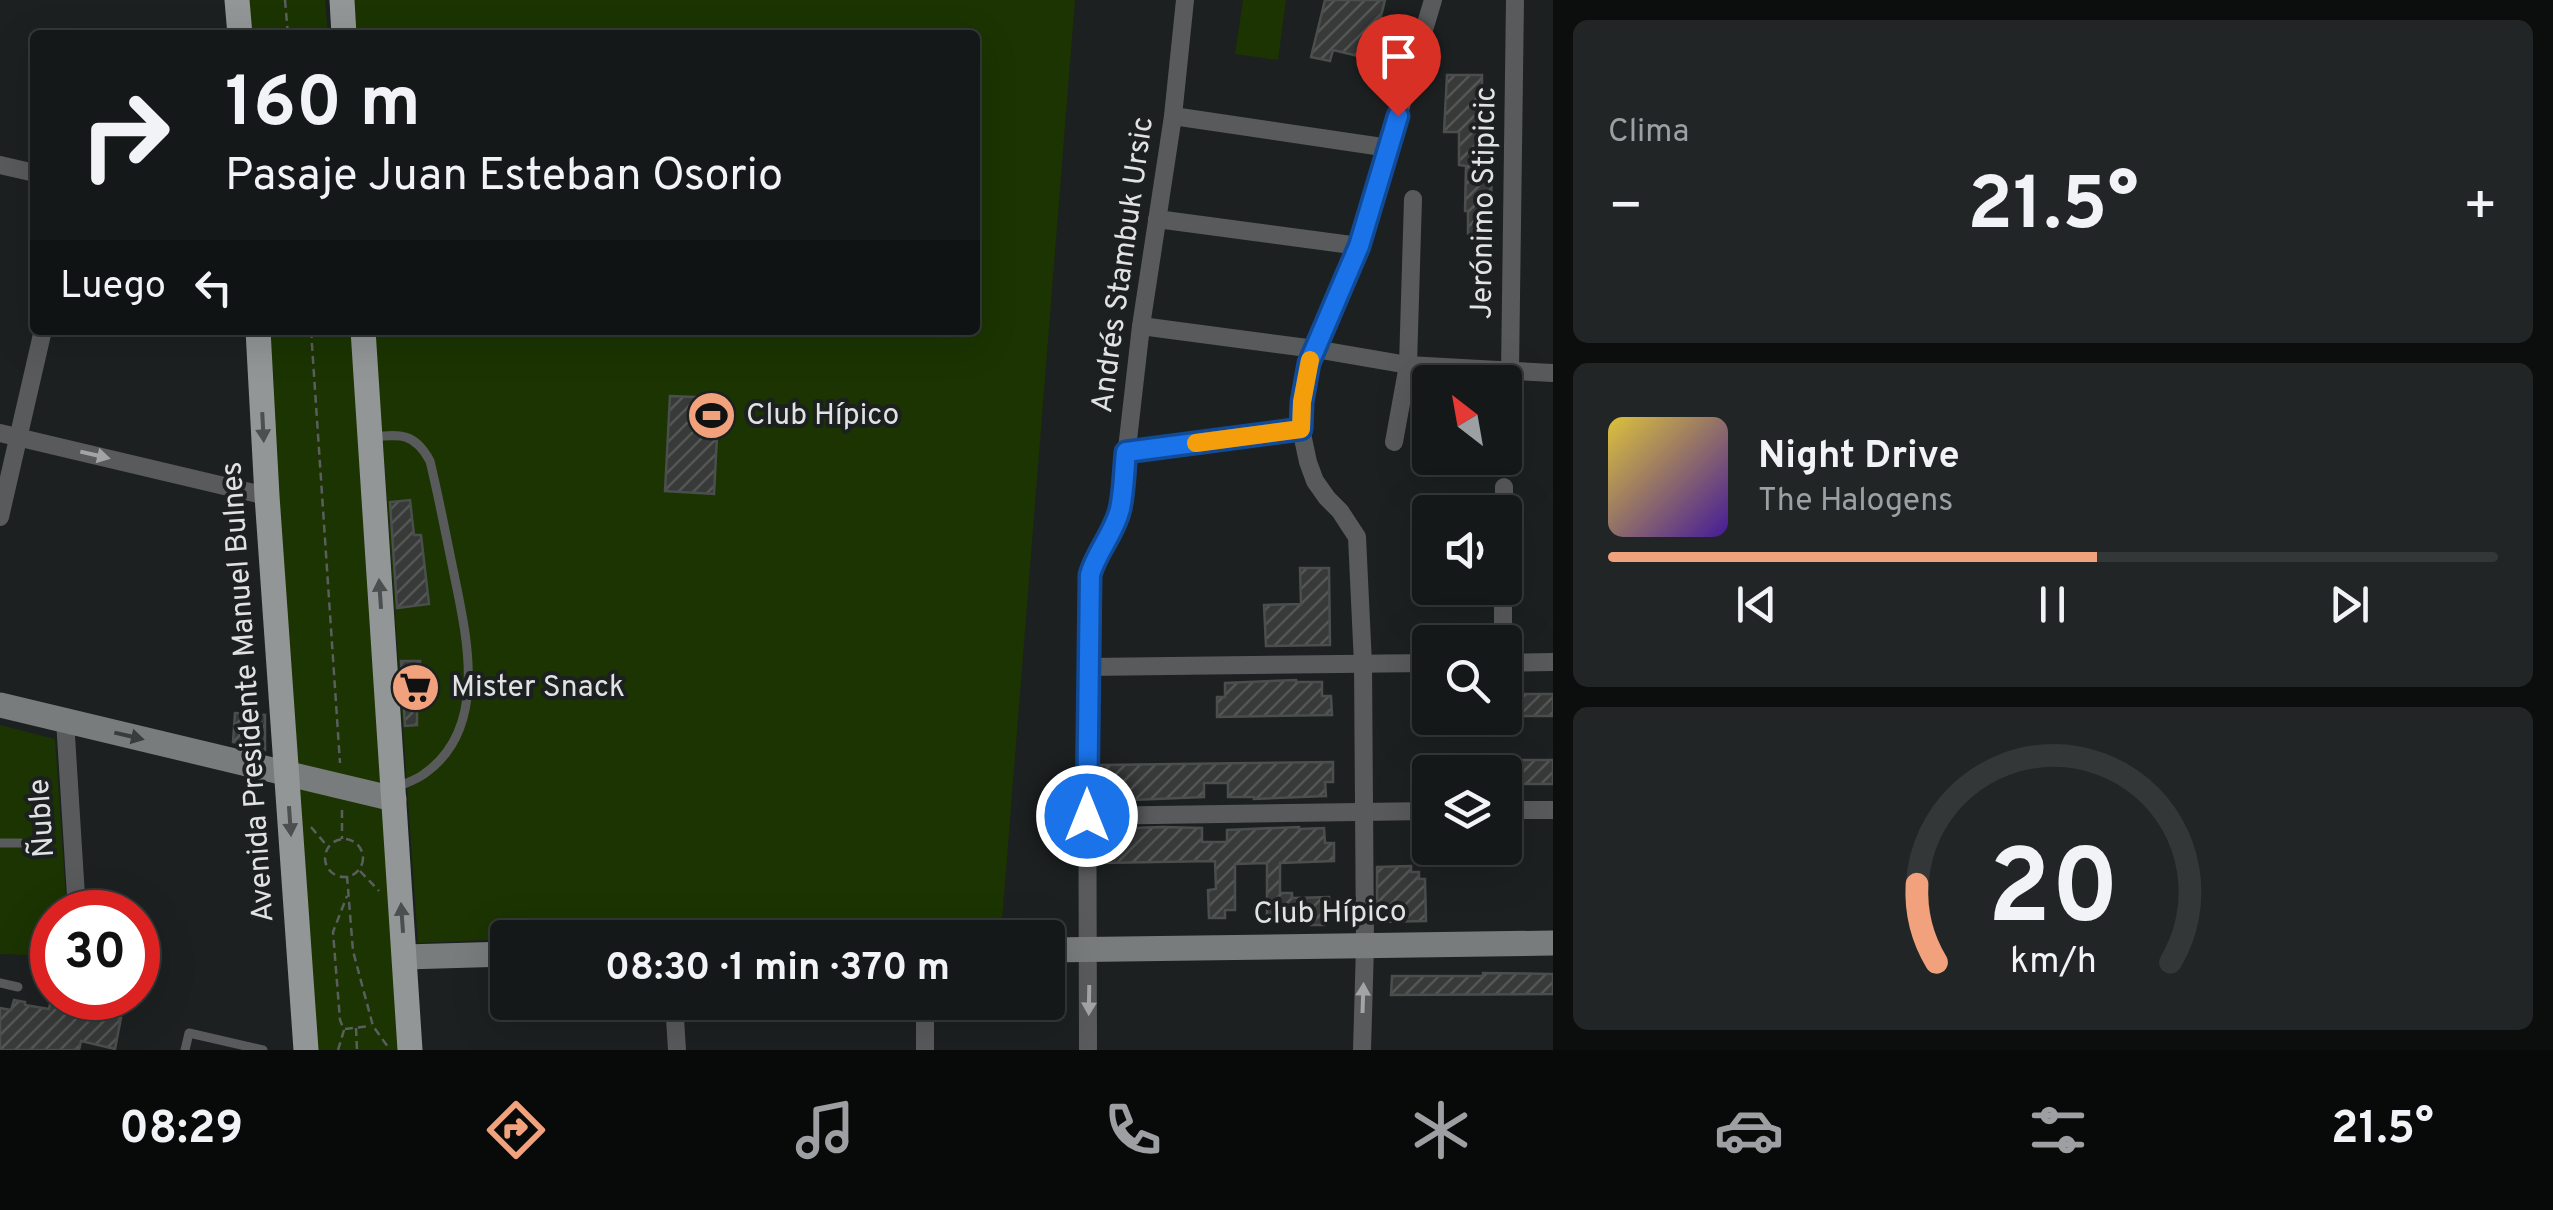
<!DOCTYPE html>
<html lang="es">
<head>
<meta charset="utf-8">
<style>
  :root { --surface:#151818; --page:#222525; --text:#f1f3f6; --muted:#9da0a2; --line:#343737; --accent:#f1a17c }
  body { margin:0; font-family:Overpass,sans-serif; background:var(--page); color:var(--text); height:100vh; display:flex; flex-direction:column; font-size:38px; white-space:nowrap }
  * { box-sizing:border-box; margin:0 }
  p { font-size:32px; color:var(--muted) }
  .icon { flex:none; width:55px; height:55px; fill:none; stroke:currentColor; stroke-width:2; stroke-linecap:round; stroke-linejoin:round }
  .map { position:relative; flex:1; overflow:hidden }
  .sheet { display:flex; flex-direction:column; gap:20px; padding:20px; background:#0c0d0d; width:1000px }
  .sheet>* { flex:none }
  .guide { position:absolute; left:30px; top:30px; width:950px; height:305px; border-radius:10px; box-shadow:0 10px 40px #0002,0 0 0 2px var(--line); background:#151818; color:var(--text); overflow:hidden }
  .needle { width:65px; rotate:329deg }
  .buttons { position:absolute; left:1412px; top:365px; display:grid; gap:20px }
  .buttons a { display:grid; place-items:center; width:110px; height:110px; border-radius:10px; background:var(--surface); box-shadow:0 10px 40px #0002,0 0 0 2px var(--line); font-size:50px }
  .speed { position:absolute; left:30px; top:890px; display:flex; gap:20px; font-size:50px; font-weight:700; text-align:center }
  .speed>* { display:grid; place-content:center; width:130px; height:130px; border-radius:50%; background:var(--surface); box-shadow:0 10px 40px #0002,0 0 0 2px var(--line); line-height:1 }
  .speed .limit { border:15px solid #d22; background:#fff; color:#111 }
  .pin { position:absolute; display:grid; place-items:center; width:85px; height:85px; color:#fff; margin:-102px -42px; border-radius:50% 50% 50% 0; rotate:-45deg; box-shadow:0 0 10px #0007 }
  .pin .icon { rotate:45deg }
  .me { position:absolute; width:110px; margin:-55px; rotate:0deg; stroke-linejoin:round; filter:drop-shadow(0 0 8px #0008) }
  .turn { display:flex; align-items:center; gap:35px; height:210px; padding:0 30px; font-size:45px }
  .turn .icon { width:130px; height:130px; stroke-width:2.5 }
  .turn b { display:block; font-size:70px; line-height:85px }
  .then { display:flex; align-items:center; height:95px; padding:0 30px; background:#0003; gap:20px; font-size:38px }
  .big { font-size:75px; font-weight:700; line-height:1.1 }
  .sheet .widget { flex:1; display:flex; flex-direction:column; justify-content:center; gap:15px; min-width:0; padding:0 35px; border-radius:15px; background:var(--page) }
  .sheet .dial { align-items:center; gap:0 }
  .dial svg { height:260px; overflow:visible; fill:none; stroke:var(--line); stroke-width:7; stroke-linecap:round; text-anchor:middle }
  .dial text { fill:var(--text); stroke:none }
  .song { display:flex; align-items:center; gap:30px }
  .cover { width:120px; height:120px; border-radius:15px; background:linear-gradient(135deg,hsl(50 70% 55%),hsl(260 70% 35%)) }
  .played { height:10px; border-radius:5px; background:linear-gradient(90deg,var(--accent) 55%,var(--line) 55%) }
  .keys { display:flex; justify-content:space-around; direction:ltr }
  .heat { display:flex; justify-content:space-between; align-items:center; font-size:55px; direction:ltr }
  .trip { position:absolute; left:490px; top:920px; width:575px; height:100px; border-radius:10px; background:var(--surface); box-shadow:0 10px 40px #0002,0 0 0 2px var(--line); font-weight:700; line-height:100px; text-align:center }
  .dock { display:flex; height:160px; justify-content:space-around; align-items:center; background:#080a0a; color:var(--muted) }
  .dock .icon { width:70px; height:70px }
  .dock .selected { color:var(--accent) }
  .dock b { font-size:45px; color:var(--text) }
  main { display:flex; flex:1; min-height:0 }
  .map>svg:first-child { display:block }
  .green { fill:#1b3401 }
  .building { fill:url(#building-hatch); stroke:#4a4e4c; stroke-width:2.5 }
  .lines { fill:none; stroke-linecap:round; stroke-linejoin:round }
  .path { stroke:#5a5e5e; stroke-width:2.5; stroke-dasharray:8 5; stroke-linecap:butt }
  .lane { stroke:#595a5b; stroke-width:9 }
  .street { stroke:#595a5b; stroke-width:18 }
  .secondary { stroke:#797c7d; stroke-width:25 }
  .primary { stroke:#929697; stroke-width:25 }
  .oneway { fill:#4b4f50 }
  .oneway2 { fill:#a3a5a5 }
  .oneway3 { fill:#383c3c }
  .route-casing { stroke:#114b97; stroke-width:25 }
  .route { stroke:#1a73e8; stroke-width:18 }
  .slow { stroke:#f59e0b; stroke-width:18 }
  .labels { text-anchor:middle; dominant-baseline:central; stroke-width:8; stroke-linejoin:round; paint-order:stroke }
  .street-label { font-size:30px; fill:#e0e3e2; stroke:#1c2020 }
  .poi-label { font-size:30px; fill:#e0e3e2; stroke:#1c2020; text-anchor:start }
</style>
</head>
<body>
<main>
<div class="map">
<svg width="1553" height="1050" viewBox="0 0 1553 1050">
  <defs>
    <pattern id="building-hatch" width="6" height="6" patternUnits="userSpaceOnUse" patternTransform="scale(2.5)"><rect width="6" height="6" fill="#373a38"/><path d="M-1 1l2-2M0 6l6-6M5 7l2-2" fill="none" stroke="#545654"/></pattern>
  </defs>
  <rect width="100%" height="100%" fill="#1c2020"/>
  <g class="green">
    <path d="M247 0H325L328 35H249Z"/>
    <path d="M352 0H1075L1002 921 508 938 507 939 418 943 375 330H975V35H354Z"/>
    <path d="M1243 0H1286L1278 60 1235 54Z"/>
    <path d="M267 330H351L399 1050H315Z"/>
    <path d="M0 725 55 739 67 912H52V956L0 954Z"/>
  </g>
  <g class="building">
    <path d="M1325 0H1385L1379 24 1388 26 1379 61 1333 50 1330 61 1311 57Z"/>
    <path d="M1447 75H1482V104H1489V111H1494L1490 230H1482V234H1468V211H1465L1466 166 1459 165V132H1444Z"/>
    <path d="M670 396 719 398 714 494 665 491Z"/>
    <path d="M410 500 414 535H421L429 604 397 608 390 502Z"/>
    <path d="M1300 568H1329L1330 645 1266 646 1264 605 1301 604Z"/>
    <path d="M401 661H420L421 703H417V725L405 726Z"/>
    <path d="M1296 680V682H1322V696H1331L1332 715 1217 717V697H1225V683Z"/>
    <path d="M1521 694H1553V716H1520Z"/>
    <path d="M235 713 265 715V750L233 742Z"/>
    <rect x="1506" y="760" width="47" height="24"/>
    <path d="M1333 762V782H1325L1326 796 1254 799V797H1228V783H1204V797L1132 800V798H1107V784H1100V765Z"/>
    <path d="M1162 827 1202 828V842H1227V830L1299 827V829L1324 828 1325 843H1334V861L1280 863V893H1292V898L1329 897 1330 916H1324V925H1310V916L1267 918V863L1235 864V910H1225V918H1209L1208 890 1216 889 1215 861 1100 863V843H1105V829Z"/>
    <path d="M1411 866V872H1419V879H1425L1426 921 1377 922V867Z"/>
    <path d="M1483 973 1553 974V994L1391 995 1392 976H1483Z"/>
    <path d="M14 1000 25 1002V1005L49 1009 51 1000 121 1018 115 1049 81 1041 79 1050H0V1008L11 1010Z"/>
  </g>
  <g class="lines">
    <g class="path">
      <path d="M285 0 288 35"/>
      <path d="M311 330 340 763"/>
      <path d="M342 810V839"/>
      <path d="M311 827 328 847"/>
      <circle cx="344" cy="858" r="19"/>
      <path d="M360 871 379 891"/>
      <path d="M347 876 353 951 373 1026 388 1047"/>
      <path d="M356 1028 357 1050"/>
      <path d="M345 1029 371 1026"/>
      <path d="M338 1050 344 1030 340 1020 333 932 347 896"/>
    </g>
    <g class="lane">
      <path d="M373 437C401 434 415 433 430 461 439 498 446 536 454 574 467 638 489 729 424 774 416 780 406 783 397 787"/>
      <path d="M0 843H20"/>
      <path d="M0 983 18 987"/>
      <path d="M185 1050 189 1033 263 1050"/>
    </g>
    <g class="street">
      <path d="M1173 116 1389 148"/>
      <path d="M0 165 35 173"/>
      <path d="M1157 219 1359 246"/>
      <path d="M1141 326 1315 349 1408 365 1553 373"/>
      <path d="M1505 406 1510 372 1515 0"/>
      <path d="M0 433 267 496"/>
      <path d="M1394 442 1408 365 1413 199"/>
      <path d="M1126 452 1301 429"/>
      <path d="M1504 512V487"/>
      <path d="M0 517 43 330"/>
      <path d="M1503 642V588"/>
      <path d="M1505 663 1553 662"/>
      <path d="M1087 667 1430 663"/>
      <path d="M65 720 77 912"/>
      <path d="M1505 810H1553"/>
      <path d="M1087 816 1430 811"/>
      <path d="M674 1002 677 1050"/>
      <path d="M925 1002V1050"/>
      <path d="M1088 1050 1087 667 1090 575 1094 560 1105 545 1120 510 1141 326 1173 116 1185 0"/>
      <path d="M1362 1050 1365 946 1363 664 1357 537 1340 511 1327 498 1315 481 1308 462 1301 429 1302 402 1310 358 1359 246 1433 0"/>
    </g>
    <g class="secondary">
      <path d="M0 705 394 799"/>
      <path d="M1048 950 1553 943"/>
      <path d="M405 957 508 954"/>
    </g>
    <g class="primary">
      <path d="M237 0 240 35"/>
      <path d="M342 0 344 35"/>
      <path d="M258 330 267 496 306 1050"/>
      <path d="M363 330 410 1050"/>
    </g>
  </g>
  <defs><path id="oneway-solid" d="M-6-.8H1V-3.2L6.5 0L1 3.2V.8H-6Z" transform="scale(2.5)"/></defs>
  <g class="oneway">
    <use href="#oneway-solid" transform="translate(263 427) rotate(87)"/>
    <use href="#oneway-solid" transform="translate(380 594) rotate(-94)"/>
    <use href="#oneway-solid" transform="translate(290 821) rotate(86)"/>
    <use href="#oneway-solid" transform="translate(402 918) rotate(-94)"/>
  </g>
  <g class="oneway2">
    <use href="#oneway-solid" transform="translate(95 455) rotate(13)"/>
    <use href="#oneway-solid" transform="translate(1363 998) rotate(-88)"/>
    <use href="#oneway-solid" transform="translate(1089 1000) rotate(91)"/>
  </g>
  <use class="oneway3" href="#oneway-solid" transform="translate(129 736) rotate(13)"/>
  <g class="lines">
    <defs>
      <path id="route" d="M1087 816 1090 575C1096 552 1114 534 1120 509 1124 491 1124 471 1126 452L1301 429 1302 402 1309 363 1359 246 1398 116"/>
    </defs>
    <use href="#route" class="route-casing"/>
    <use href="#route" class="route"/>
    <path class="slow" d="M1196 443 1301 429 1302 402 1310 360"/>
  </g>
  <defs>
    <symbol id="stadium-disc" viewBox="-11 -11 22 22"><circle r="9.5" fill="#f1a17c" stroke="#1c2020"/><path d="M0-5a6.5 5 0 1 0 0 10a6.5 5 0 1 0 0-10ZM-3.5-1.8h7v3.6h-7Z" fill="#111"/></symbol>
    <symbol id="supermarket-disc" viewBox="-11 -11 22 22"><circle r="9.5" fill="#f1a17c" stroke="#1c2020"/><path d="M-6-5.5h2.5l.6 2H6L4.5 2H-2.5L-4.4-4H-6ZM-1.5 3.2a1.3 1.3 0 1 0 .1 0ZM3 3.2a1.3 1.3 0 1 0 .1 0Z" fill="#111"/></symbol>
  </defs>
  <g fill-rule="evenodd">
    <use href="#stadium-disc" x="684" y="388" width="55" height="55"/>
    <use href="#supermarket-disc" x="388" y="660" width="55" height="55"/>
  </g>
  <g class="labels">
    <g class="street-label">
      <text transform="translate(1485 203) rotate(-89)">Jerónimo Stipicic</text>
      <text transform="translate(1124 265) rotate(-82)">Andrés Stambuk Ursic</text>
      <text transform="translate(249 692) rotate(-94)">Avenida Presidente Manuel Bulnes</text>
      <text transform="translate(43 818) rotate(-94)">Ñuble</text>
      <text transform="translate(1330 914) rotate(-1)">Club Hípico</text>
    </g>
    <g class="poi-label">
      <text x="746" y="416">Club Hípico</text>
      <text x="451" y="688">Mister Snack</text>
    </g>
  </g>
</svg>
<div class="buttons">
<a><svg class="needle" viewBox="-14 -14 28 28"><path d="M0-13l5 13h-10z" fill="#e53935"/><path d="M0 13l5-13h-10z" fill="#9da0a2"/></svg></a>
<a><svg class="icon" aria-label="sound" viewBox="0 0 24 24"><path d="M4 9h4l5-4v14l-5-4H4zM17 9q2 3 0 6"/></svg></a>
<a><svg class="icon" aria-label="search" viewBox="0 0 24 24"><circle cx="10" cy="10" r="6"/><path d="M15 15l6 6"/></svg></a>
<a><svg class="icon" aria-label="layers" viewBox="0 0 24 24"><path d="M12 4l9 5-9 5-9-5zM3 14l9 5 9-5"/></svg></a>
</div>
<div class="speed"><div class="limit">30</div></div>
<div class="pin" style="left:1398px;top:116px;background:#d93025"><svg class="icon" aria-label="arrive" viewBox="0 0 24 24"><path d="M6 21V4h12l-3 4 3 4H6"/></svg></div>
<svg class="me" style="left:1087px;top:816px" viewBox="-20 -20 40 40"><circle r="17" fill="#1a73e8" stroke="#fff" stroke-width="3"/><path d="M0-11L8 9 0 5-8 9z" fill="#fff"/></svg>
<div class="trip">08:30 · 1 min · 370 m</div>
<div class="guide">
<div class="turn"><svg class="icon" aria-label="right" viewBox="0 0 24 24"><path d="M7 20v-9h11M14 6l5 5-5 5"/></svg><div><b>160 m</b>Pasaje Juan Esteban Osorio</div></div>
<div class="then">Luego<svg class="icon" aria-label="left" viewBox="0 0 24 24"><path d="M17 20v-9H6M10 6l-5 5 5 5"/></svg></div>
</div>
</div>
<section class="sheet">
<div class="widget"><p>Clima</p>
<div class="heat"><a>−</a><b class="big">21.5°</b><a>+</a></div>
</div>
<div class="widget">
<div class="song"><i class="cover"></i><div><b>Night Drive</b><p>The Halogens</p></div></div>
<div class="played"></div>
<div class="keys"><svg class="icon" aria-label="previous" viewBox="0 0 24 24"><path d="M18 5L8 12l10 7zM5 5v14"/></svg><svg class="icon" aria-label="pause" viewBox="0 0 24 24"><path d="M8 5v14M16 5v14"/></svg><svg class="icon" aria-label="next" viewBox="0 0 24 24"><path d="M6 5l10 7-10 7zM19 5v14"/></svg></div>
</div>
<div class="widget dial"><svg viewBox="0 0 100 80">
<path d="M14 69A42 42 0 1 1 86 69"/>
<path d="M14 69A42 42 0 0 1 8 45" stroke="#f1a17c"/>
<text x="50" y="56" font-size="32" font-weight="700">20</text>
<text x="50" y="72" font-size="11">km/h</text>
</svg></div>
</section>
</main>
<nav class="dock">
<b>08:29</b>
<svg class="icon selected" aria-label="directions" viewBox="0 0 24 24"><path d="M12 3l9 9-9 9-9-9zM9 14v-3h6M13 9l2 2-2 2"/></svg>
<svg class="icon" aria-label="music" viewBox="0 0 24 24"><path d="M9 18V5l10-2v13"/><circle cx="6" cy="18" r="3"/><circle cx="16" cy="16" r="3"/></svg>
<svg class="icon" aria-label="phone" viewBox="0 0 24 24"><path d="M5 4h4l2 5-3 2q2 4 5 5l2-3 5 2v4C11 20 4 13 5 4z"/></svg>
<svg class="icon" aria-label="climate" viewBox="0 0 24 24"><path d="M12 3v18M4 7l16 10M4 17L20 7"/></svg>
<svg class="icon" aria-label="car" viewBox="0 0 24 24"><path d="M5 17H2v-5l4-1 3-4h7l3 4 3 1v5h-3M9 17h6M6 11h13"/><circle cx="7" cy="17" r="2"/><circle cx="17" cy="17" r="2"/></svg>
<svg class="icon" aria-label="filters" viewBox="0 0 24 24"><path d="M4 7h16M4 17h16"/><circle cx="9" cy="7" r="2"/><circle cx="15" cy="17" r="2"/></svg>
<b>21.5°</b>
</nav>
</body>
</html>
